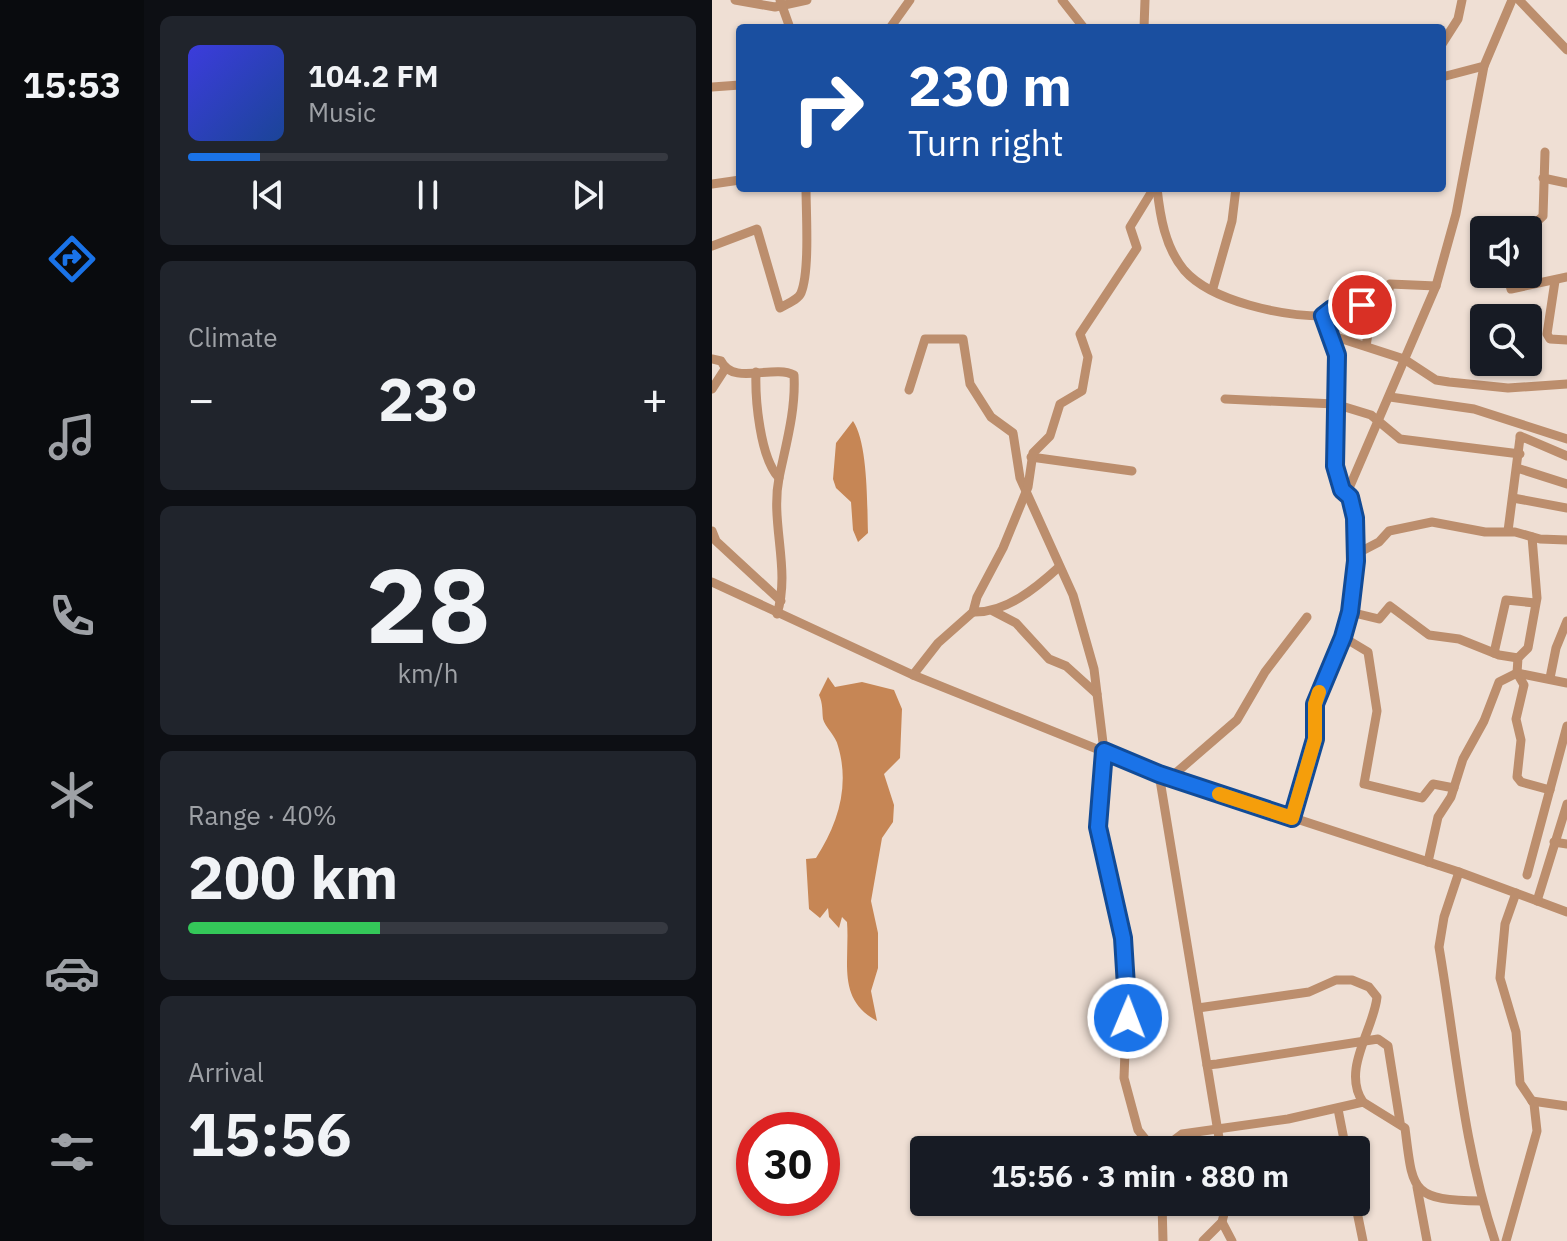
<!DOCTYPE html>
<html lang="en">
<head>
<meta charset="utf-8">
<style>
  :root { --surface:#171b24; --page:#20242c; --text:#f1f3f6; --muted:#9ea1a6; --line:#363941; --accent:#1a73e8 }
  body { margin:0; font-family:"IBM Plex Sans",sans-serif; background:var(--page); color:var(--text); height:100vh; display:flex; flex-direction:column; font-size:30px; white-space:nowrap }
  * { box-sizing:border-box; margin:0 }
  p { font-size:26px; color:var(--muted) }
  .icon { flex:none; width:44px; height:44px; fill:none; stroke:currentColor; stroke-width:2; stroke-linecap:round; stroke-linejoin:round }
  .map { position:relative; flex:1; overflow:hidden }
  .details { display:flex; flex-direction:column; gap:16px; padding:16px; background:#0d0f14; width:568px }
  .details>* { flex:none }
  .hud { position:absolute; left:24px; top:24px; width:710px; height:168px; border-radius:8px; box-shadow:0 2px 6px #0004; background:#1a4fa0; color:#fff; overflow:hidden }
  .buttons { position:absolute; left:758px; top:216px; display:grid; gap:16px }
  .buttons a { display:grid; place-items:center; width:72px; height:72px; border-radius:8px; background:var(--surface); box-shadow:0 2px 6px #0004; font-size:40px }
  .speed { position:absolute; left:24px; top:1112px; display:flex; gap:16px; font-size:40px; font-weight:700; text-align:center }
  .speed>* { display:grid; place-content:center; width:104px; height:104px; border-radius:50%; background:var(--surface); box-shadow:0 2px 6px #0004; line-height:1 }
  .speed .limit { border:12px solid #d22; background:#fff; color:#111 }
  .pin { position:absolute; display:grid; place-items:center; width:68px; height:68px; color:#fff; margin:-34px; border:4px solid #fff; border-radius:50%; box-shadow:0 2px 8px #0007 }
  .me { position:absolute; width:88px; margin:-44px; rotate:1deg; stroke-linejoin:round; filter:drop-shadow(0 0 6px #0008) }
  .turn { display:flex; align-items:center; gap:28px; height:168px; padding:0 40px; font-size:36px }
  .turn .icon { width:104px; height:104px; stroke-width:2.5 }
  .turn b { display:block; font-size:56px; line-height:68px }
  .big { font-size:60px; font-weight:700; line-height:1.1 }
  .details .tile { flex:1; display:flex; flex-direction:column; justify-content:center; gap:12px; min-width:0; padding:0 28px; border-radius:12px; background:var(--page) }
  .details .dial { align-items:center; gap:0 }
  .dial b { font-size:104px; line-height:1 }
  .song { display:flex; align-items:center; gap:24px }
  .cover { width:96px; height:96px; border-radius:12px; background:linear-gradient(135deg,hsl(240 70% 55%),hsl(220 70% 35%)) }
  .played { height:8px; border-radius:4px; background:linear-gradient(90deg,var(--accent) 15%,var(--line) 15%) }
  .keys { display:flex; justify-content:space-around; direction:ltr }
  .heat { display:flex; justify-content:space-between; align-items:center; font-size:44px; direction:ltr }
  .charge { height:12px; border-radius:6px; background:linear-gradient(90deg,#34c759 40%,var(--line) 0) }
  .trip { position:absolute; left:198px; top:1136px; width:460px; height:80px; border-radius:8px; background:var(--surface); box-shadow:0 2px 6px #0004; font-weight:700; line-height:80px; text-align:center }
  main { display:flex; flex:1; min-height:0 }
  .dock { display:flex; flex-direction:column; width:144px; justify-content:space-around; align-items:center; background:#090b0e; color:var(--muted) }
  .dock .icon { width:56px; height:56px }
  .dock .current { color:var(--accent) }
  .dock b { font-size:36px; color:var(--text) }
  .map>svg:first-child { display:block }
  .water { fill:#c68655 }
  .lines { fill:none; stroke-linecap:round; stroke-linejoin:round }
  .minor { stroke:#bc8e6d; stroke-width:9 }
  .route-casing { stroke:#114b97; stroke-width:20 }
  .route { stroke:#1a73e8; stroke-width:14 }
  .slow { stroke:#f59e0b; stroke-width:14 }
</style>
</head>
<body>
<main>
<nav class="dock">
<b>15:53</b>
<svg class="icon current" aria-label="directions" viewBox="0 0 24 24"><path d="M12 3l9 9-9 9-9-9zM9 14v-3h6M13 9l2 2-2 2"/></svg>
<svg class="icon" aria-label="music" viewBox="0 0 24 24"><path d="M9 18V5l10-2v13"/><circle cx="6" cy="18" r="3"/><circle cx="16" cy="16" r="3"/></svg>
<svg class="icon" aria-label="phone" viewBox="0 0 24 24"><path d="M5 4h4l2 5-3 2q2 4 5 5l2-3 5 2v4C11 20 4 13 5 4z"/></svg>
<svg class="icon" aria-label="climate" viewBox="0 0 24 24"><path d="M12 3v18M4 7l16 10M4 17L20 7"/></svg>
<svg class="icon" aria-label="car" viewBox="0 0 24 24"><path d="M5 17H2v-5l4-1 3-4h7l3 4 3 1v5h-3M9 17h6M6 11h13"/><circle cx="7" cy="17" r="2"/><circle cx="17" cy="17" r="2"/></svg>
<svg class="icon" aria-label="filters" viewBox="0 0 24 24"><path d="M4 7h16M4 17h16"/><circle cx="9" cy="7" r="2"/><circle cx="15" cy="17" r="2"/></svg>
</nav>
<section class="details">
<div class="tile">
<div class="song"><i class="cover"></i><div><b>104.2 FM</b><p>Music</p></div></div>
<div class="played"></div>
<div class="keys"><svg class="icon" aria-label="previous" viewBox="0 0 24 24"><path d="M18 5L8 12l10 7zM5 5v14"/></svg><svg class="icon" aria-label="pause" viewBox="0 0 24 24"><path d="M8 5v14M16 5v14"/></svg><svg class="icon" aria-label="next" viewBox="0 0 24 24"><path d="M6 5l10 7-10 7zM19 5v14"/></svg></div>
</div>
<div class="tile"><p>Climate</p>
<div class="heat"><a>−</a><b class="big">23°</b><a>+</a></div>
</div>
<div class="tile dial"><b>28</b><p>km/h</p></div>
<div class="tile"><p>Range · 40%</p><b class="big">200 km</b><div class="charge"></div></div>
<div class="tile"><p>Arrival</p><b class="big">15:56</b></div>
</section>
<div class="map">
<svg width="855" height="1241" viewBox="0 0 855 1241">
  <rect width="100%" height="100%" fill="#efdfd4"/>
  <g class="water">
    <path d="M141 421C156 443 155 503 156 533L146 542 141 530 139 502 124 488 121 479 124 443Z"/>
    <path d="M116 677 123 687 150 682 182 690 190 709 188 758 172 774 182 805 181 822 170 838 159 901 166 933V968L159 991 165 1021C124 999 138 961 135 922L130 917 127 928 117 917 116 908 108 918 97 909 94 859 104 858C126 824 138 786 126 746 124 736 113 727 111 719 110 710 111 704 107 695Z"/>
  </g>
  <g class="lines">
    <g class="minor">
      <path d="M23 0 63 7 95 0"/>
      <path d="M68 0 78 28"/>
      <path d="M350 0 372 28"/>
      <path d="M807 0 855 50"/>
      <path d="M178 28 198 0"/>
      <path d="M432 28 433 0"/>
      <path d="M730 44 746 19 750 0"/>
      <path d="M730 77 772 66 800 0"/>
      <path d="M0 87 28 85"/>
      <path d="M831 178 855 183"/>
      <path d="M0 184 28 180"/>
      <path d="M445 188C448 216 453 247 472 270 500 302 571 316 611 316L625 355 623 466 627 484 638 497 643 518 644 561 641 599 631 637 603 704V739L580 818"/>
      <path d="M816 230 831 216 833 152"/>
      <path d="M0 246 45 229 68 308C74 304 86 300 89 293 98 271 94 213 94 188"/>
      <path d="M795 274 799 289 855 277"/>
      <path d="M843 281 835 334 838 339 855 340"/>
      <path d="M501 288 520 221 524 188"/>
      <path d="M611 316 620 309 675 300 678 284 724 286"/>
      <path d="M621 336 692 359 724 380 737 382 796 388 855 384"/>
      <path d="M654 346 661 303"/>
      <path d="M0 359 9 361C21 386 61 364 82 375 84 410 74 444 67 478 58 523 79 569 65 614"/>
      <path d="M44 372C43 399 48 458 67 478"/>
      <path d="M0 389 13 369"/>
      <path d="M197 390 213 339H251L258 384 279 417 301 433 308 478 361 595 382 669 392 751 386 827 406 908 416 973 412 1078 426 1130 442 1150"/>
      <path d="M678 397 762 409 855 439"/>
      <path d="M513 399 623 404 659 415 688 439 808 454"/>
      <path d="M808 436 855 456"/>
      <path d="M319 457 420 471"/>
      <path d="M805 468 855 484"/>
      <path d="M635 493 724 286 744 214 772 66"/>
      <path d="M801 498 855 508"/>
      <path d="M0 531 4 541 69 601"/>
      <path d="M796 531 808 438"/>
      <path d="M820 537 825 598 816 648 806 658 805 673 812 685 804 719 809 740 805 777 809 782 838 790"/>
      <path d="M644 554 667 542 677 531 720 522 773 532H803L828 539 855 540"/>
      <path d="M0 582 201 675 447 774 747 872 855 912"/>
      <path d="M281 611 304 623 337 659 354 666 385 694"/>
      <path d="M261 612C294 613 324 588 347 567"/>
      <path d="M638 612 667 619 678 606 717 635 747 639 787 655 806 658"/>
      <path d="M631 637 656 652 665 711 652 784 710 798 721 784 742 788"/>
      <path d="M782 653 794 600 823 603"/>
      <path d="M201 675 226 643 261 612 265 597 291 548 316 487 321 453 338 436 348 404 370 391 376 357 368 334 425 248 418 227 442 188"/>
      <path d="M838 678 844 648 855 621"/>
      <path d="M447 774 495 1065"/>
      <path d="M458 778 525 720 553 672 595 617"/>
      <path d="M842 842 855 844"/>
      <path d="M716 862 726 817 739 797 751 759 772 721 787 682 805 673 855 683"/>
      <path d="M747 872 732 917 727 947C744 1046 751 1146 783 1241"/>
      <path d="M815 875 855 726"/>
      <path d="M825 901 855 804"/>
      <path d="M486 1008 597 992 624 980H640L657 987 665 997C662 1029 629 1070 651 1102"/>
      <path d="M820 1101 855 1106"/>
      <path d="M626 1109 634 1150"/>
      <path d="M449 1150 470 1134 576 1119 651 1102 693 1128C701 1191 698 1200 769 1201"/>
      <path d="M509 1150 495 1065 505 1064 666 1039 676 1046 688 1122"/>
      <path d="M705 1187 715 1241"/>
      <path d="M450 1202 451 1241"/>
      <path d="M643 1202 651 1241"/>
      <path d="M510 1222 520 1241"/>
      <path d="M491 1241 510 1222 515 1202"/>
      <path d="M794 1241 825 1131 822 1104 808 1083 804 1032 788 978 793 924 804 893"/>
    </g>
  </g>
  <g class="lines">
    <defs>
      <path id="route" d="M416 1018 411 938 386 827 392 751 447 774 580 818 603 739V704L631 637 638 612 644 561 643 518 638 497 630 490 623 466 625 355 611 316 620 309 650 305"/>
    </defs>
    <use href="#route" class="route-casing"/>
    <use href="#route" class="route"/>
    <path class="slow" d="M507 794 580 818 603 739V704L607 692"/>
  </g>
</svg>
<div class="buttons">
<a><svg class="icon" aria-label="sound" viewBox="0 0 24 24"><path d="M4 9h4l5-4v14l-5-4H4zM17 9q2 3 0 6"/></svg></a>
<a><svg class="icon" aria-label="search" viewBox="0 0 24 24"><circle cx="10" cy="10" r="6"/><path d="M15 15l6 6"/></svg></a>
</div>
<div class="speed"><div class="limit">30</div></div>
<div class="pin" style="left:650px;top:305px;background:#d93025"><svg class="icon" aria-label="arrive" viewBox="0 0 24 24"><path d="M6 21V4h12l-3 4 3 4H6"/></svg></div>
<svg class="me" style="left:416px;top:1018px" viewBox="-20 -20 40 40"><circle r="17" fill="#1a73e8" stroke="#fff" stroke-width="3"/><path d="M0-11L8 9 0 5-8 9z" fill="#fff"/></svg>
<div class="trip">15:56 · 3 min · 880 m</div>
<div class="hud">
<div class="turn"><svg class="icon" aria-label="right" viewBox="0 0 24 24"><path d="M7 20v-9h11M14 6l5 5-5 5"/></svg><div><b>230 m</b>Turn right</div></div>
</div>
</div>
</main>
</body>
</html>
